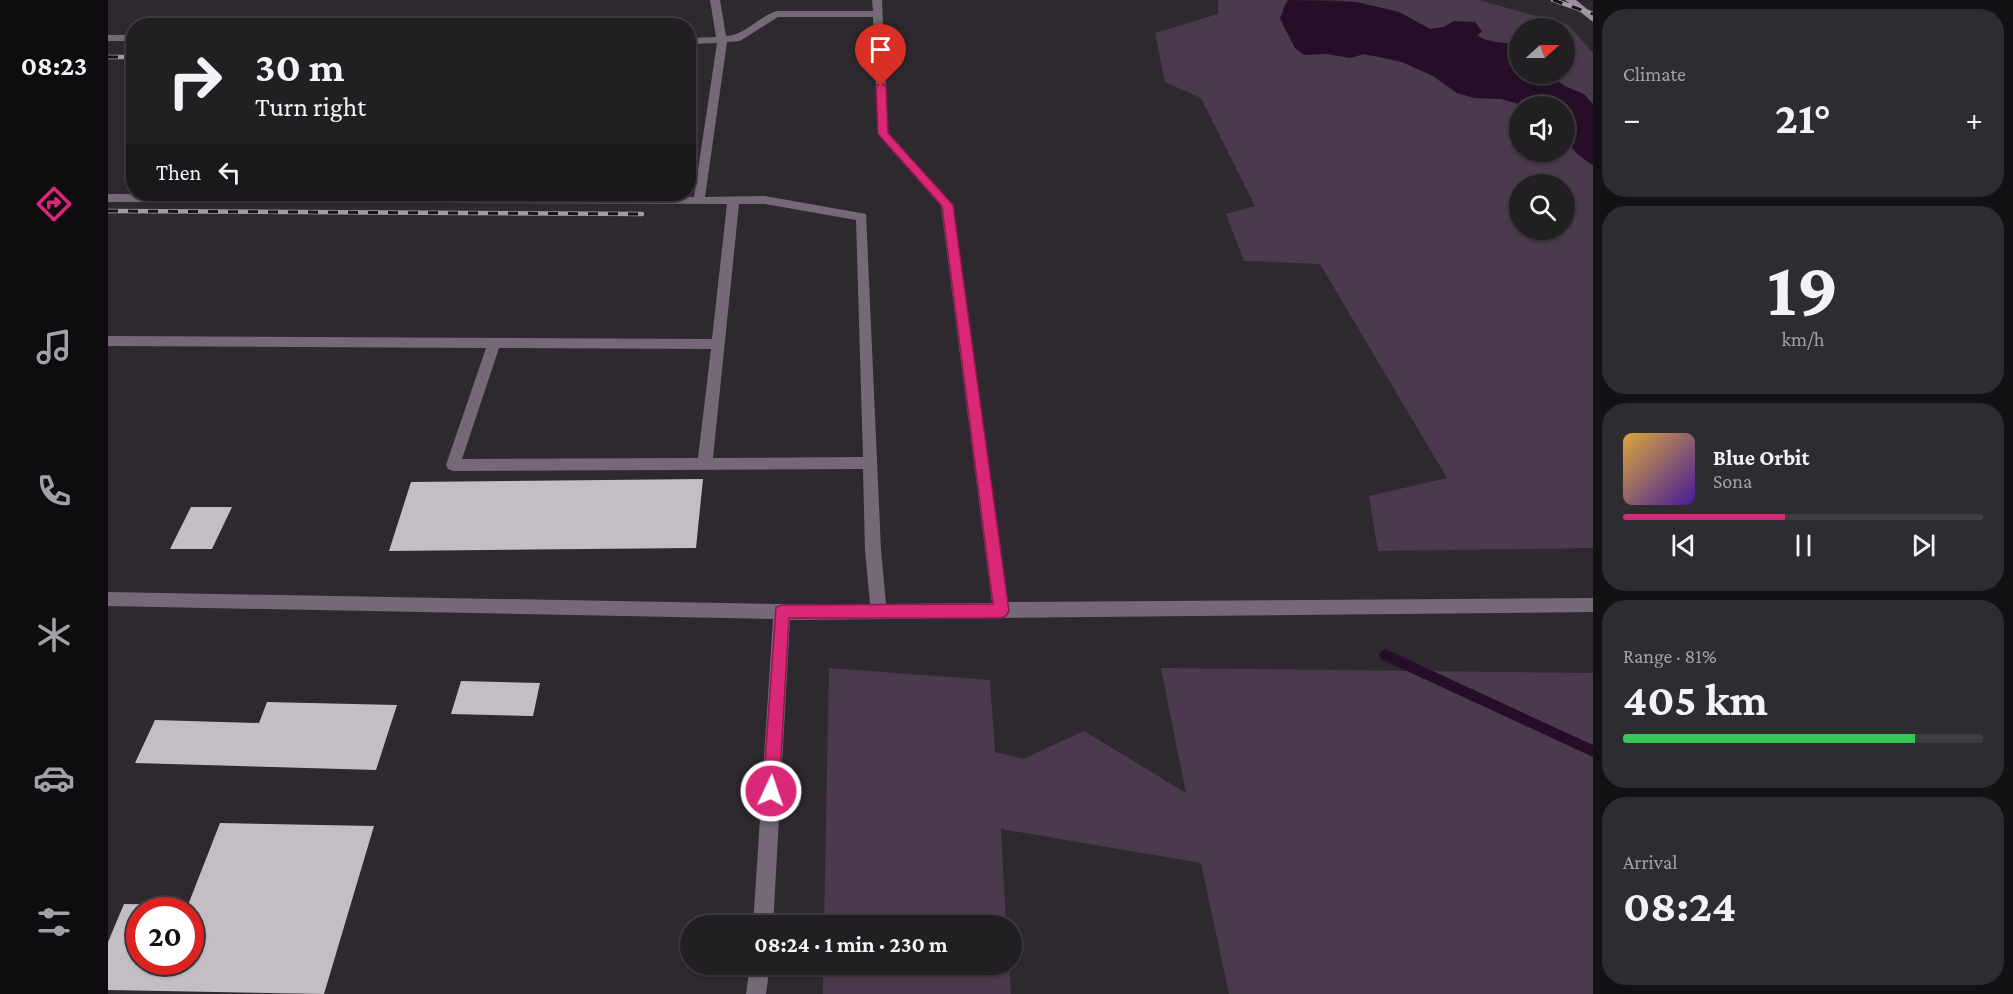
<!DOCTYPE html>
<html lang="en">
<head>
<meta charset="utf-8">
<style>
  :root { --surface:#221f23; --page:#2e2c30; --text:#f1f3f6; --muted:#a2a2a6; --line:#3f3d41; --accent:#db2777 }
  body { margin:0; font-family:"Crimson Pro",serif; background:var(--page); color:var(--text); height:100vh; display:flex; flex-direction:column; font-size:22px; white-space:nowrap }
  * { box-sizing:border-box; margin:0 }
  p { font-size:20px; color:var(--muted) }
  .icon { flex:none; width:33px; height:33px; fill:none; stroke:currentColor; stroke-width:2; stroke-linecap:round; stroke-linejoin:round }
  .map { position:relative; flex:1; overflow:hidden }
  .side { display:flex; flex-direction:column; gap:9px; padding:9px; background:#131113; width:420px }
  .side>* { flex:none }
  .guide { position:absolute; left:18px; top:18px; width:570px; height:183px; border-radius:24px; box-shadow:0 2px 4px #0004,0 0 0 2px var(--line); background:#221f23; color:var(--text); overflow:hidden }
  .needle { width:39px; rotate:69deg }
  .tools { position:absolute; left:1401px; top:18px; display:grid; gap:12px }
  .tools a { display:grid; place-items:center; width:66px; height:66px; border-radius:50%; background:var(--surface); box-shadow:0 2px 4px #0004,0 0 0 2px var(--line); font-size:30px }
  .speed { position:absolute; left:18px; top:897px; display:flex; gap:12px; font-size:30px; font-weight:700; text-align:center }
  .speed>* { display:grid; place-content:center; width:78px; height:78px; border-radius:50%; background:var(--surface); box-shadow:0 2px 4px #0004,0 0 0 2px var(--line); line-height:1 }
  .speed .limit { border:9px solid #d22; background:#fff; color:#111 }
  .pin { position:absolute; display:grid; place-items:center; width:51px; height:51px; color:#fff; margin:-62px -26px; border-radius:50% 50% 50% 0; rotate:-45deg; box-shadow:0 0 6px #0007 }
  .pin .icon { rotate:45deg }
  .me { position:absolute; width:66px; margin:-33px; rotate:3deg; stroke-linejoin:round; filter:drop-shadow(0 0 4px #0008) }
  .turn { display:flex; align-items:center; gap:21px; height:126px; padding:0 30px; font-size:27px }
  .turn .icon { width:78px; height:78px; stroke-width:2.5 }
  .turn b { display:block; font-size:42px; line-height:51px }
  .then { display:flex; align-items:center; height:57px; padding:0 30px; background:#0003; gap:12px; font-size:22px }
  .big { font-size:45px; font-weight:700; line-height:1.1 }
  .side .widget { flex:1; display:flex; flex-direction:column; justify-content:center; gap:9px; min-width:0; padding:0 21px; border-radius:24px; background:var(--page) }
  .side .dial { align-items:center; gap:0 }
  .dial b { font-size:78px; line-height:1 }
  .song { display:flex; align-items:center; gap:18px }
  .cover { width:72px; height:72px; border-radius:9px; background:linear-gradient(135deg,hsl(40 70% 55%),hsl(260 70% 35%)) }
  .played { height:6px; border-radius:3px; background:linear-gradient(90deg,var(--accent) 45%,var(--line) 45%) }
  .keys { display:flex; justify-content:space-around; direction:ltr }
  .heat { display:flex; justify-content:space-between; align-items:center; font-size:33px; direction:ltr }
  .charge { height:9px; border-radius:4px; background:linear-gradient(90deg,#34c759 81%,var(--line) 0) }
  .trip { position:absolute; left:572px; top:915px; width:342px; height:60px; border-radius:30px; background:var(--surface); box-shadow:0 2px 4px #0004,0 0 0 2px var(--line); font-weight:700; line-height:60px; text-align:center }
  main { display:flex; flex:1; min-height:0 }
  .dock { display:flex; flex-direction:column; width:108px; justify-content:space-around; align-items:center; background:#0e0c0e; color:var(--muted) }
  .dock .icon { width:42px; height:42px }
  .dock .current { color:var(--accent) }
  .dock b { font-size:27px; color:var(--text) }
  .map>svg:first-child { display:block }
  .green { fill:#4b3a4d; fill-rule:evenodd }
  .water { fill:#260e29 }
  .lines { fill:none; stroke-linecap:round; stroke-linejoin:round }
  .stream { fill:#260e29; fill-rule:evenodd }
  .building { fill:#c3bdc4; fill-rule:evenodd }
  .lane { fill:#756977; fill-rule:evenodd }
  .secondary { fill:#9f8ba2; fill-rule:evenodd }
  .rail-casing { stroke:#a19ca1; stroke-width:4.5 }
  .rail { stroke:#151315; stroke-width:3; stroke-dasharray:10; stroke-linecap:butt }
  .route { fill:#db2777; stroke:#8e194d; stroke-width:1.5 }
</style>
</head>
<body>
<main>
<nav class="dock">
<b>08:23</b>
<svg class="icon current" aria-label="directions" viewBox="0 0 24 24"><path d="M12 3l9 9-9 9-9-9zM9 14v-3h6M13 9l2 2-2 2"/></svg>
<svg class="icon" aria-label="music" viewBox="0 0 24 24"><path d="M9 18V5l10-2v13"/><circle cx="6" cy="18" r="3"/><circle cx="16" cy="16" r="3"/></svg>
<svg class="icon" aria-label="phone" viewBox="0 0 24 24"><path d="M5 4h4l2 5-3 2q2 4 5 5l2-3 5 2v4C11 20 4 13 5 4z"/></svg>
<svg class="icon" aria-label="climate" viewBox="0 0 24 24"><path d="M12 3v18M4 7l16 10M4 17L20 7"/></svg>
<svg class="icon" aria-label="car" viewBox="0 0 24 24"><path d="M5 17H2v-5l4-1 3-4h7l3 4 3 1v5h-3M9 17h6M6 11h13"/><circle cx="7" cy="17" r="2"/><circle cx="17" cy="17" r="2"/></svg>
<svg class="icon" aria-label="filters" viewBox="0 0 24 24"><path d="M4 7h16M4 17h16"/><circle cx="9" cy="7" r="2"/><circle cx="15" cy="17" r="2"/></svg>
</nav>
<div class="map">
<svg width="1485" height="994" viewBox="0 0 1485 994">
  <rect width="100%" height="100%" fill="#2e292f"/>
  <g class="green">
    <path d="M1110 0H1180L1175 8V25L1187 48 1196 54H1220L1242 58 1255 54 1276 58 1294 62 1325 76 1349 93 1367 98 1393 99 1418 106H1412V152H1456L1457 131C1463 149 1468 154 1485 165V548L1270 551 1261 496 1339 478 1212 264 1136 261 1118 214 1147 206 1093 98 1057 82 1047 33 1110 14ZM1412 184H1456V230H1412Z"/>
    <path d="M1223 0H1371L1460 25 1485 53V104C1472 90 1454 87 1441 74H1456V28H1412L1411 46 1394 42H1380L1346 21 1336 27 1322 29 1291 12 1248 2Z"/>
    <path d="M721 668 882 680 887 752 915 759 976 731 1078 793 1053 668 1485 673V994H1121L1093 863 893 829 898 925H716Z"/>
    <path d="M715 965H901L903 994H715Z"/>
  </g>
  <path class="water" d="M1180 0 1248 2 1291 12 1322 29 1336 27 1346 21 1367 22 1374 31 1369 36C1382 43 1397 42 1411 46L1412 74H1441L1456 86 1476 94 1485 104V165C1457 148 1456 137 1456 106H1418L1393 99 1367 98 1349 93 1325 76 1294 62 1276 58 1256 54 1242 58 1220 54 1196 55 1187 48 1172 18Z"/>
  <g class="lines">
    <path class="stream" d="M1277 649 1485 745V757L1273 659 1271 655 1273 651Z"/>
  </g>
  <g class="building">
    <path d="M595 479 588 548 281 551 303 482Z"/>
    <path d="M83 507H124L104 549H62Z"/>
    <path d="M353 681 432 683 425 716 343 714Z"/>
    <path d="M159 702 289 705 268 770 27 763 47 720 151 723Z"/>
    <path d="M112 823 266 826 216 994 0 990V942L16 904 80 905ZM32 910H82V962H32Z"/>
  </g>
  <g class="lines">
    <g class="lane">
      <path d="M602 0H612L618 36C636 36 651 16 669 11H765L764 0H774L780 133 845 205 900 602 1485 598V612L682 620 665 926H645L665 619 0 606V592L674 604H762L757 550 755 469 345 471 340 469 338 465 378 348 0 346V336L604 339 619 204 0 202V194L586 197 609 43 580 44V38L608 37ZM670 17H765L770 134 833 206 884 603 778 604 773 550 758 214 657 196 597 197 619 42 632 41ZM631 204H657L748 220 755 457 605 458ZM391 348 603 349 590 458 354 459Z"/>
      <rect x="0" y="35" width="26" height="6"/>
      <path d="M642 964H662L658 994H638Z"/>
    </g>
    <path class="secondary" d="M1457 0H1468L1485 14V22Z"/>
    <defs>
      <g id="rail">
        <path d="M1445 0 1485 14"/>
        <path d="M0 57H26"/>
        <path d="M0 211 534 214"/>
      </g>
    </defs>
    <use href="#rail" class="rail-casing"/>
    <use href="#rail" class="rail"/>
  </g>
  <path class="route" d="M773 83 778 86 780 133 845 205 901 611 898 616 893 618H681L671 791 669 797 663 800 657 797 655 791 668 607 674 605 885 604 834 206 770 134 768 86Z"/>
</svg>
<div class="tools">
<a><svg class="needle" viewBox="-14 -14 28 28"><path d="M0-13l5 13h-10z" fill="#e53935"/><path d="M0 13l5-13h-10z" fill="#a2a2a6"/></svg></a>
<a><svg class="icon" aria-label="sound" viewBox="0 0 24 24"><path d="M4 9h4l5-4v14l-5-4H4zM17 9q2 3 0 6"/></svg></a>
<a><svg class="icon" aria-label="search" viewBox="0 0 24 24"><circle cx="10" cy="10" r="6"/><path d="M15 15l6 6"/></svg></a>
</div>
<div class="speed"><div class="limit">20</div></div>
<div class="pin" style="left:773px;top:86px;background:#d93025"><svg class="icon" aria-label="arrive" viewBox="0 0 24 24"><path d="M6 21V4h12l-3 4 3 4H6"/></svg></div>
<svg class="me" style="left:663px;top:791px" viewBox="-20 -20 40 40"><circle r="17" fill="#db2777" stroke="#fff" stroke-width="3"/><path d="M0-11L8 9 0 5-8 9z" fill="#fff"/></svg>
<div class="trip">08:24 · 1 min · 230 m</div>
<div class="guide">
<div class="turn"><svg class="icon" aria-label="right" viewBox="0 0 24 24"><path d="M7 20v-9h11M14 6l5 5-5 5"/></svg><div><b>30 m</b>Turn right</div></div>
<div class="then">Then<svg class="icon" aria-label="left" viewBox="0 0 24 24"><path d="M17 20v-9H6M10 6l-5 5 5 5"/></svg></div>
</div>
</div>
<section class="side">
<div class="widget"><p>Climate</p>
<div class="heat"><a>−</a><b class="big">21°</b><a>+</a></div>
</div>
<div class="widget dial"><b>19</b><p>km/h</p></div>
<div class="widget">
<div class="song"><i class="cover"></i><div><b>Blue Orbit</b><p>Sona</p></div></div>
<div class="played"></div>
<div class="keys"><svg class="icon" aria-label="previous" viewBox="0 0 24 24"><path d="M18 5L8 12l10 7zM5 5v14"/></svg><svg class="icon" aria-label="pause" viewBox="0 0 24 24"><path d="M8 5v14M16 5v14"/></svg><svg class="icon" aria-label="next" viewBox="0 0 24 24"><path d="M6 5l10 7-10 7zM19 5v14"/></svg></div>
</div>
<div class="widget"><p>Range · 81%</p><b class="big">405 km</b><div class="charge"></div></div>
<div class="widget"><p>Arrival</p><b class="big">08:24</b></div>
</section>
</main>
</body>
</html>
